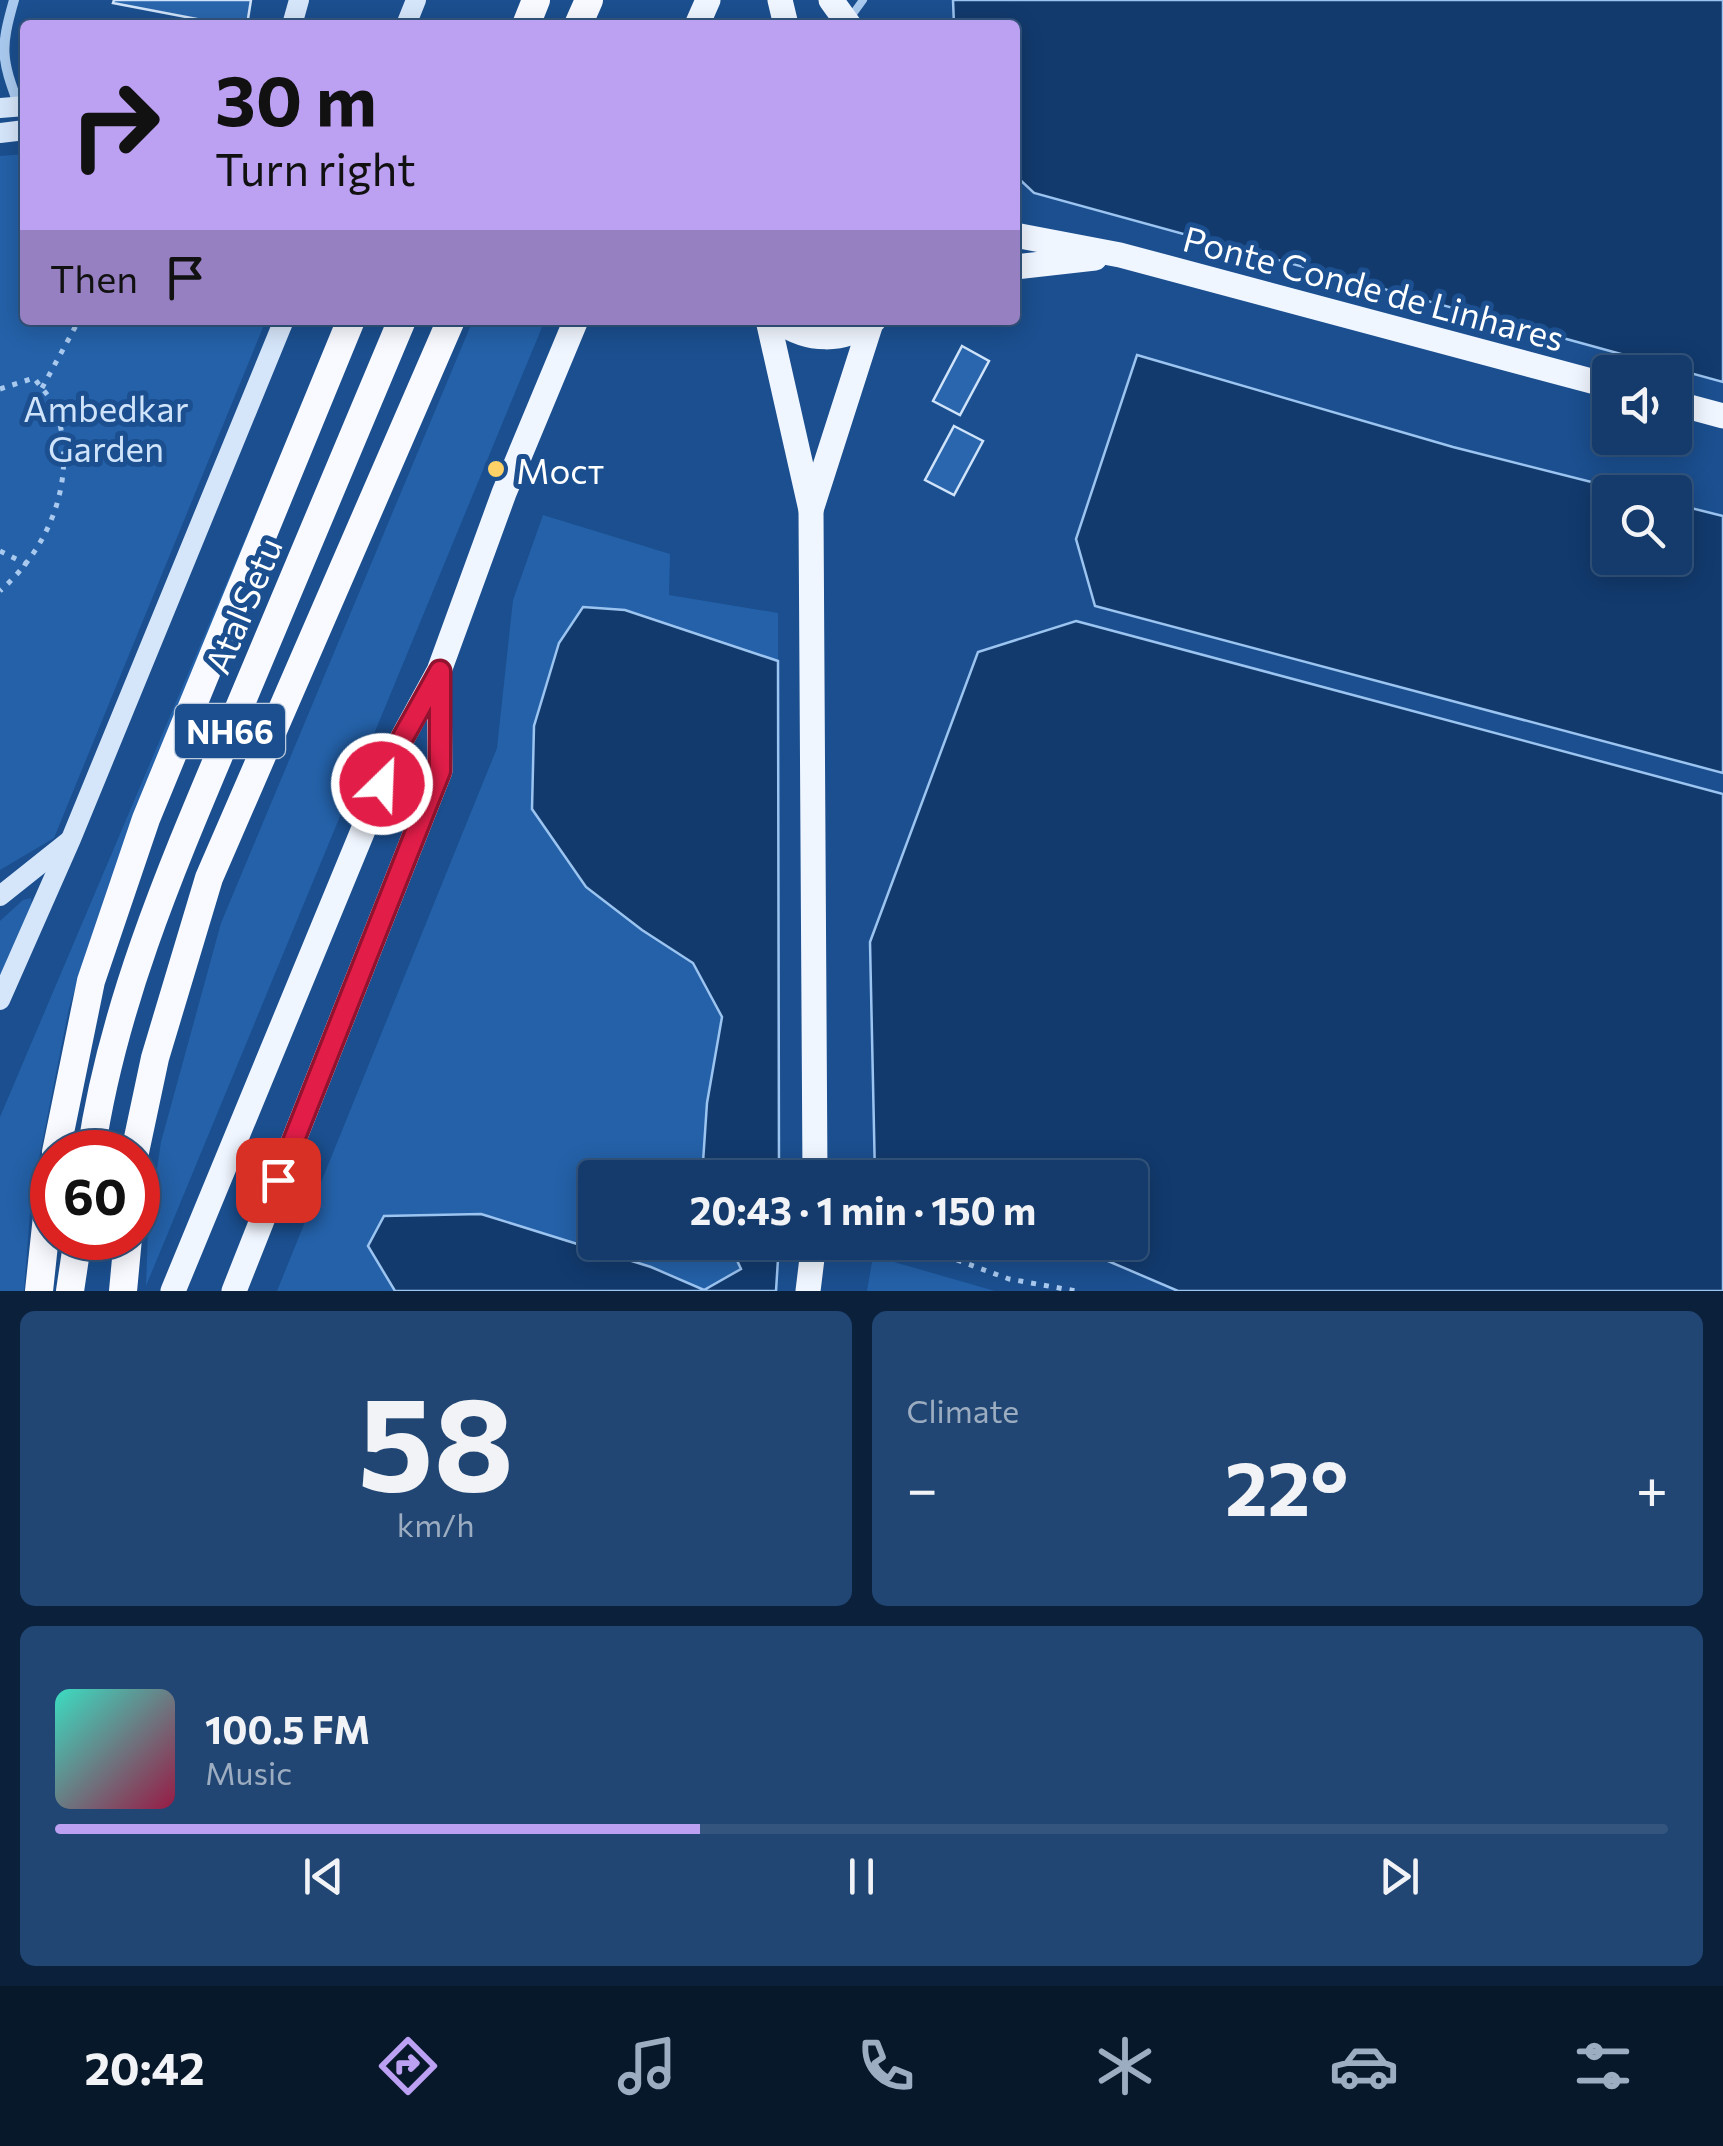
<!DOCTYPE html>
<html lang="en">
<head>
<meta charset="utf-8">
<style>
  :root { --surface:#143b6b; --page:#214673; --text:#f1f3f6; --muted:#9dadc1; --line:#33557e; --accent:#bca0f2 }
  body { margin:0; font-family:Commissioner,sans-serif; background:var(--page); color:var(--text); height:100vh; display:flex; flex-direction:column; font-size:38px; white-space:nowrap }
  * { box-sizing:border-box; margin:0 }
  p { font-size:32px; color:var(--muted) }
  .icon { flex:none; width:55px; height:55px; fill:none; stroke:currentColor; stroke-width:2; stroke-linecap:round; stroke-linejoin:round }
  .map { position:relative; height:1291px; overflow:hidden }
  .details { display:flex; flex-direction:column; gap:20px; padding:20px; background:#0b203b; flex:1 }
  .details>* { flex:none }
  .banner { position:absolute; left:20px; top:20px; width:1000px; height:305px; border-radius:10px; box-shadow:0 5px 25px #0003,0 0 0 2px var(--line); background:#bca0f2; color:#111; overflow:hidden }
  .fabs { position:absolute; left:1592px; top:355px; display:grid; gap:20px }
  .fabs a { display:grid; place-items:center; width:100px; height:100px; border-radius:10px; background:var(--surface); box-shadow:0 5px 25px #0003,0 0 0 2px var(--line); font-size:50px }
  .speed { position:absolute; left:30px; top:1130px; display:flex; gap:20px; font-size:50px; font-weight:700; text-align:center }
  .speed>* { display:grid; place-content:center; width:130px; height:130px; border-radius:50%; background:var(--surface); box-shadow:0 5px 25px #0003,0 0 0 2px var(--line); line-height:1 }
  .speed .limit { border:15px solid #d22; background:#fff; color:#111 }
  .pin { position:absolute; display:grid; place-items:center; width:85px; height:85px; color:#fff; margin:-42px; border-radius:20px; box-shadow:0 5px 15px #0006 }
  .me { position:absolute; width:110px; margin:-55px; rotate:24deg; stroke-linejoin:round; filter:drop-shadow(0 0 8px #0008) }
  .turn { display:flex; align-items:center; gap:35px; height:210px; padding:0 30px; font-size:45px }
  .turn .icon { width:130px; height:130px; stroke-width:2.5 }
  .turn b { display:block; font-size:70px; line-height:85px }
  .then { display:flex; align-items:center; height:95px; padding:0 30px; background:#0003; gap:20px; font-size:38px }
  .big { font-size:75px; font-weight:700; line-height:1.1 }
  .details .card { flex:1; display:flex; flex-direction:column; justify-content:center; gap:15px; min-width:0; padding:0 35px; border-radius:15px; background:var(--page) }
  .details .dial { align-items:center; gap:0 }
  .dial b { font-size:130px; line-height:1 }
  .song { display:flex; align-items:center; gap:30px }
  .cover { width:120px; height:120px; border-radius:15px; background:linear-gradient(135deg,hsl(170 70% 55%),hsl(340 70% 35%)) }
  .played { height:10px; border-radius:5px; background:linear-gradient(90deg,var(--accent) 40%,var(--line) 40%) }
  .keys { display:flex; justify-content:space-around; direction:ltr }
  .heat { display:flex; justify-content:space-between; align-items:center; font-size:55px; direction:ltr }
  .details .tiles { flex:1; display:grid; gap:20px; grid-template-columns:1fr 1fr }
  .card:last-child { grid-column:span 2 }
  .trip { position:absolute; left:578px; top:1160px; width:570px; height:100px; border-radius:10px; background:var(--surface); box-shadow:0 5px 25px #0003,0 0 0 2px var(--line); font-weight:700; line-height:100px; text-align:center }
  .dock { display:flex; height:160px; justify-content:space-around; align-items:center; background:#08182b; color:var(--muted) }
  .dock .icon { width:70px; height:70px }
  .dock .current { color:var(--accent) }
  .dock b { font-size:45px; color:var(--text) }
  .map>svg:first-child { display:block }
  .green { fill:#2461a8 }
  .water { fill:#123a6d; stroke:#9cc4f0; stroke-width:2.5 }
  .building { fill:#2a66ad; stroke:#cfe3fa; stroke-width:2.5 }
  .lines { fill:none; stroke-linecap:round; stroke-linejoin:round }
  .path { stroke:#a9c9ee; stroke-width:5; stroke-dasharray:5 8; stroke-linecap:butt }
  .service { stroke:#a9c9ee; stroke-width:8 }
  .minor { stroke:#a9c9ee; stroke-width:10 }
  .secondary { stroke:#d6e6fa; stroke-width:20 }
  .primary { stroke:#f0f6ff; stroke-width:25 }
  .trunk { stroke:#f8faff; stroke-width:28 }
  .route-casing { stroke:#92132f; stroke-width:25 }
  .route { stroke:#e11d48; stroke-width:18 }
  .poi-dot { fill:#ffd166; stroke:#1b4f8f; stroke-width:4 }
  .labels { text-anchor:middle; dominant-baseline:central; stroke-width:10; stroke-linejoin:round; paint-order:stroke }
  .shield { fill:#1b4f8f; stroke:#bbcadd; stroke-width:2.5 }
  .shield-label { font-size:32px; font-weight:bold; fill:#fff }
  .street-label { font-size:35px; fill:#fff; stroke:#1b4f8f }
  .park-label { font-size:35px; fill:#cfe3fa; stroke:#1b4f8f }
  .poi-label { font-size:35px; fill:#fff; stroke:#1b4f8f; text-anchor:start }
</style>
</head>
<body>
<div class="map">
<svg width="1723" height="1291" viewBox="0 0 1723 1291">
  <rect width="100%" height="100%" fill="#1b4f8f"/>
  <g class="green">
    <path d="M25 154V320H266L54 838 0 870V156Z"/>
    <path d="M338 320 157 782 110 881 69 1008 31 1199 24 1291H0V1117Z"/>
    <path d="M473 320H545L146 1286 148 1229 161 1142 221 923Z"/>
    <path d="M543 515 670 554 669 595 778 613V661L625 610 534 727 532 809 586 888 642 930 693 963 722 1017 707 1103 702 1177 595 1178V1242L729 1243 741 1269 704 1290 651 1267 588 1249 368 1246 395 1291H277L497 748 513 600Z"/>
    <path d="M31 898 32 905 0 977V921L23 900Z"/>
    <path d="M873 1256 995 1291H867Z"/>
  </g>
  <g class="water">
    <path d="M953 0H1723V382L1034 193 1015 175V25H954Z"/>
    <path d="M1137 355 1453 447 1631 492H1610V558H1675V504L1723 516V773L1095 606 1076 539Z"/>
    <path d="M583 607 625 610 778 661 779 1177H702L707 1103 722 1017 693 963 642 930 586 887 532 809 534 726 559 643Z"/>
    <path d="M1076 621 1723 794V1291H1178L1094 1255 1045 1243 1130 1242V1178L875 1177 870 942 978 652Z"/>
    <path d="M481 1214 651 1267 704 1290 741 1269 729 1243H779L776 1291H395L368 1246 384 1216Z"/>
  </g>
  <g class="building">
    <path d="M114 0H251L247 25H228L113 3Z"/>
    <path d="M962 346 989 361 960 415 933 401Z"/>
    <path d="M954 426 983 441 954 495 925 480Z"/>
  </g>
  <g class="lines">
    <g class="path">
      <path d="M42 388 79 320"/>
      <path d="M0 389 34 378C41 388 52 398 56 410 78 477 51 546 0 591"/>
      <path d="M0 551 28 565"/>
      <path d="M908 1242 1009 1279 1076 1291"/>
    </g>
    <path class="service" d="M850 18 863 0"/>
    <path class="minor" d="M14 0C0 49 1 58 19 106"/>
    <g class="secondary">
      <path d="M292 25 299 0"/>
      <path d="M406 25 416 0"/>
      <path d="M0 108 25 106"/>
      <path d="M0 133 25 130"/>
      <path d="M0 896 69 841"/>
      <path d="M0 1000 71 839 284 320"/>
    </g>
    <g class="primary">
      <path d="M780 0 786 25"/>
      <path d="M831 0 849 25"/>
      <path d="M697 25 708 0"/>
      <path d="M1015 235 1120 255 1610 386"/>
      <path d="M1015 267 1095 258"/>
      <path d="M768 320 811 510 815 1178"/>
      <path d="M777 320C808 342 843 343 874 320"/>
      <path d="M1675 403 1723 416"/>
      <path d="M811 510 871 323"/>
      <path d="M173 1291 397 748 439 671 504 493 576 320"/>
      <path d="M234 1291 440 771 439 675"/>
      <path d="M808 1291 814 1242"/>
    </g>
    <g class="trunk">
      <path d="M526 25 536 0"/>
      <path d="M578 25 589 0"/>
      <path d="M56 1152 91 981 146 819 351 320"/>
      <path d="M91 1152C113 1001 175 860 234 720 290 587 347 454 402 320"/>
      <path d="M135 1152 155 1058 209 878 451 320"/>
      <path d="M39 1291 52 1170"/>
      <path d="M70 1291 78 1238"/>
      <path d="M123 1291 128 1238"/>
    </g>
  </g>
  <g class="lines">
    <defs>
      <path id="route" d="M278 1180 440 771V671L397 748 382 784"/>
    </defs>
    <use href="#route" class="route-casing"/>
    <use href="#route" class="route"/>
  </g>
  <circle class="poi-dot" cx="496" cy="469" r="10"/>
  <g class="labels">
    <rect class="shield" x="175" y="704" width="110" height="54" rx="8"/>
    <g class="shield-label">
      <text x="230" y="731">NH66</text>
    </g>
    <g class="street-label">
      <text transform="translate(1374 287) rotate(15)">Ponte Conde de Linhares</text>
      <text transform="translate(242 605) rotate(-67)">Atal Setu</text>
    </g>
    <g class="park-label">
      <text x="106" y="407">Ambedkar<tspan x="106" dy="40">Garden</tspan></text>
    </g>
    <g class="poi-label">
      <text x="516" y="469">Мост</text>
    </g>
  </g>
</svg>
<div class="fabs">
<a><svg class="icon" aria-label="sound" viewBox="0 0 24 24"><path d="M4 9h4l5-4v14l-5-4H4zM17 9q2 3 0 6"/></svg></a>
<a><svg class="icon" aria-label="search" viewBox="0 0 24 24"><circle cx="10" cy="10" r="6"/><path d="M15 15l6 6"/></svg></a>
</div>
<div class="speed"><div class="limit">60</div></div>
<div class="pin" style="left:278px;top:1180px;background:#d93025"><svg class="icon" aria-label="arrive" viewBox="0 0 24 24"><path d="M6 21V4h12l-3 4 3 4H6"/></svg></div>
<svg class="me" style="left:382px;top:784px" viewBox="-20 -20 40 40"><circle r="17" fill="#e11d48" stroke="#fff" stroke-width="3"/><path d="M0-11L8 9 0 5-8 9z" fill="#fff"/></svg>
<div class="trip">20:43 · 1 min · 150 m</div>
<div class="banner">
<div class="turn"><svg class="icon" aria-label="right" viewBox="0 0 24 24"><path d="M7 20v-9h11M14 6l5 5-5 5"/></svg><div><b>30 m</b>Turn right</div></div>
<div class="then">Then<svg class="icon" aria-label="arrive" viewBox="0 0 24 24"><path d="M6 21V4h12l-3 4 3 4H6"/></svg></div>
</div>
</div>
<section class="details">
<div class="tiles">
<div class="card dial"><b>58</b><p>km/h</p></div>
<div class="card"><p>Climate</p>
<div class="heat"><a>−</a><b class="big">22°</b><a>+</a></div>
</div>
<div class="card">
<div class="song"><i class="cover"></i><div><b>100.5 FM</b><p>Music</p></div></div>
<div class="played"></div>
<div class="keys"><svg class="icon" aria-label="previous" viewBox="0 0 24 24"><path d="M18 5L8 12l10 7zM5 5v14"/></svg><svg class="icon" aria-label="pause" viewBox="0 0 24 24"><path d="M8 5v14M16 5v14"/></svg><svg class="icon" aria-label="next" viewBox="0 0 24 24"><path d="M6 5l10 7-10 7zM19 5v14"/></svg></div>
</div>
</div>
</section>
<nav class="dock">
<b>20:42</b>
<svg class="icon current" aria-label="directions" viewBox="0 0 24 24"><path d="M12 3l9 9-9 9-9-9zM9 14v-3h6M13 9l2 2-2 2"/></svg>
<svg class="icon" aria-label="music" viewBox="0 0 24 24"><path d="M9 18V5l10-2v13"/><circle cx="6" cy="18" r="3"/><circle cx="16" cy="16" r="3"/></svg>
<svg class="icon" aria-label="phone" viewBox="0 0 24 24"><path d="M5 4h4l2 5-3 2q2 4 5 5l2-3 5 2v4C11 20 4 13 5 4z"/></svg>
<svg class="icon" aria-label="climate" viewBox="0 0 24 24"><path d="M12 3v18M4 7l16 10M4 17L20 7"/></svg>
<svg class="icon" aria-label="car" viewBox="0 0 24 24"><path d="M5 17H2v-5l4-1 3-4h7l3 4 3 1v5h-3M9 17h6M6 11h13"/><circle cx="7" cy="17" r="2"/><circle cx="17" cy="17" r="2"/></svg>
<svg class="icon" aria-label="filters" viewBox="0 0 24 24"><path d="M4 7h16M4 17h16"/><circle cx="9" cy="7" r="2"/><circle cx="15" cy="17" r="2"/></svg>
</nav>
</body>
</html>
